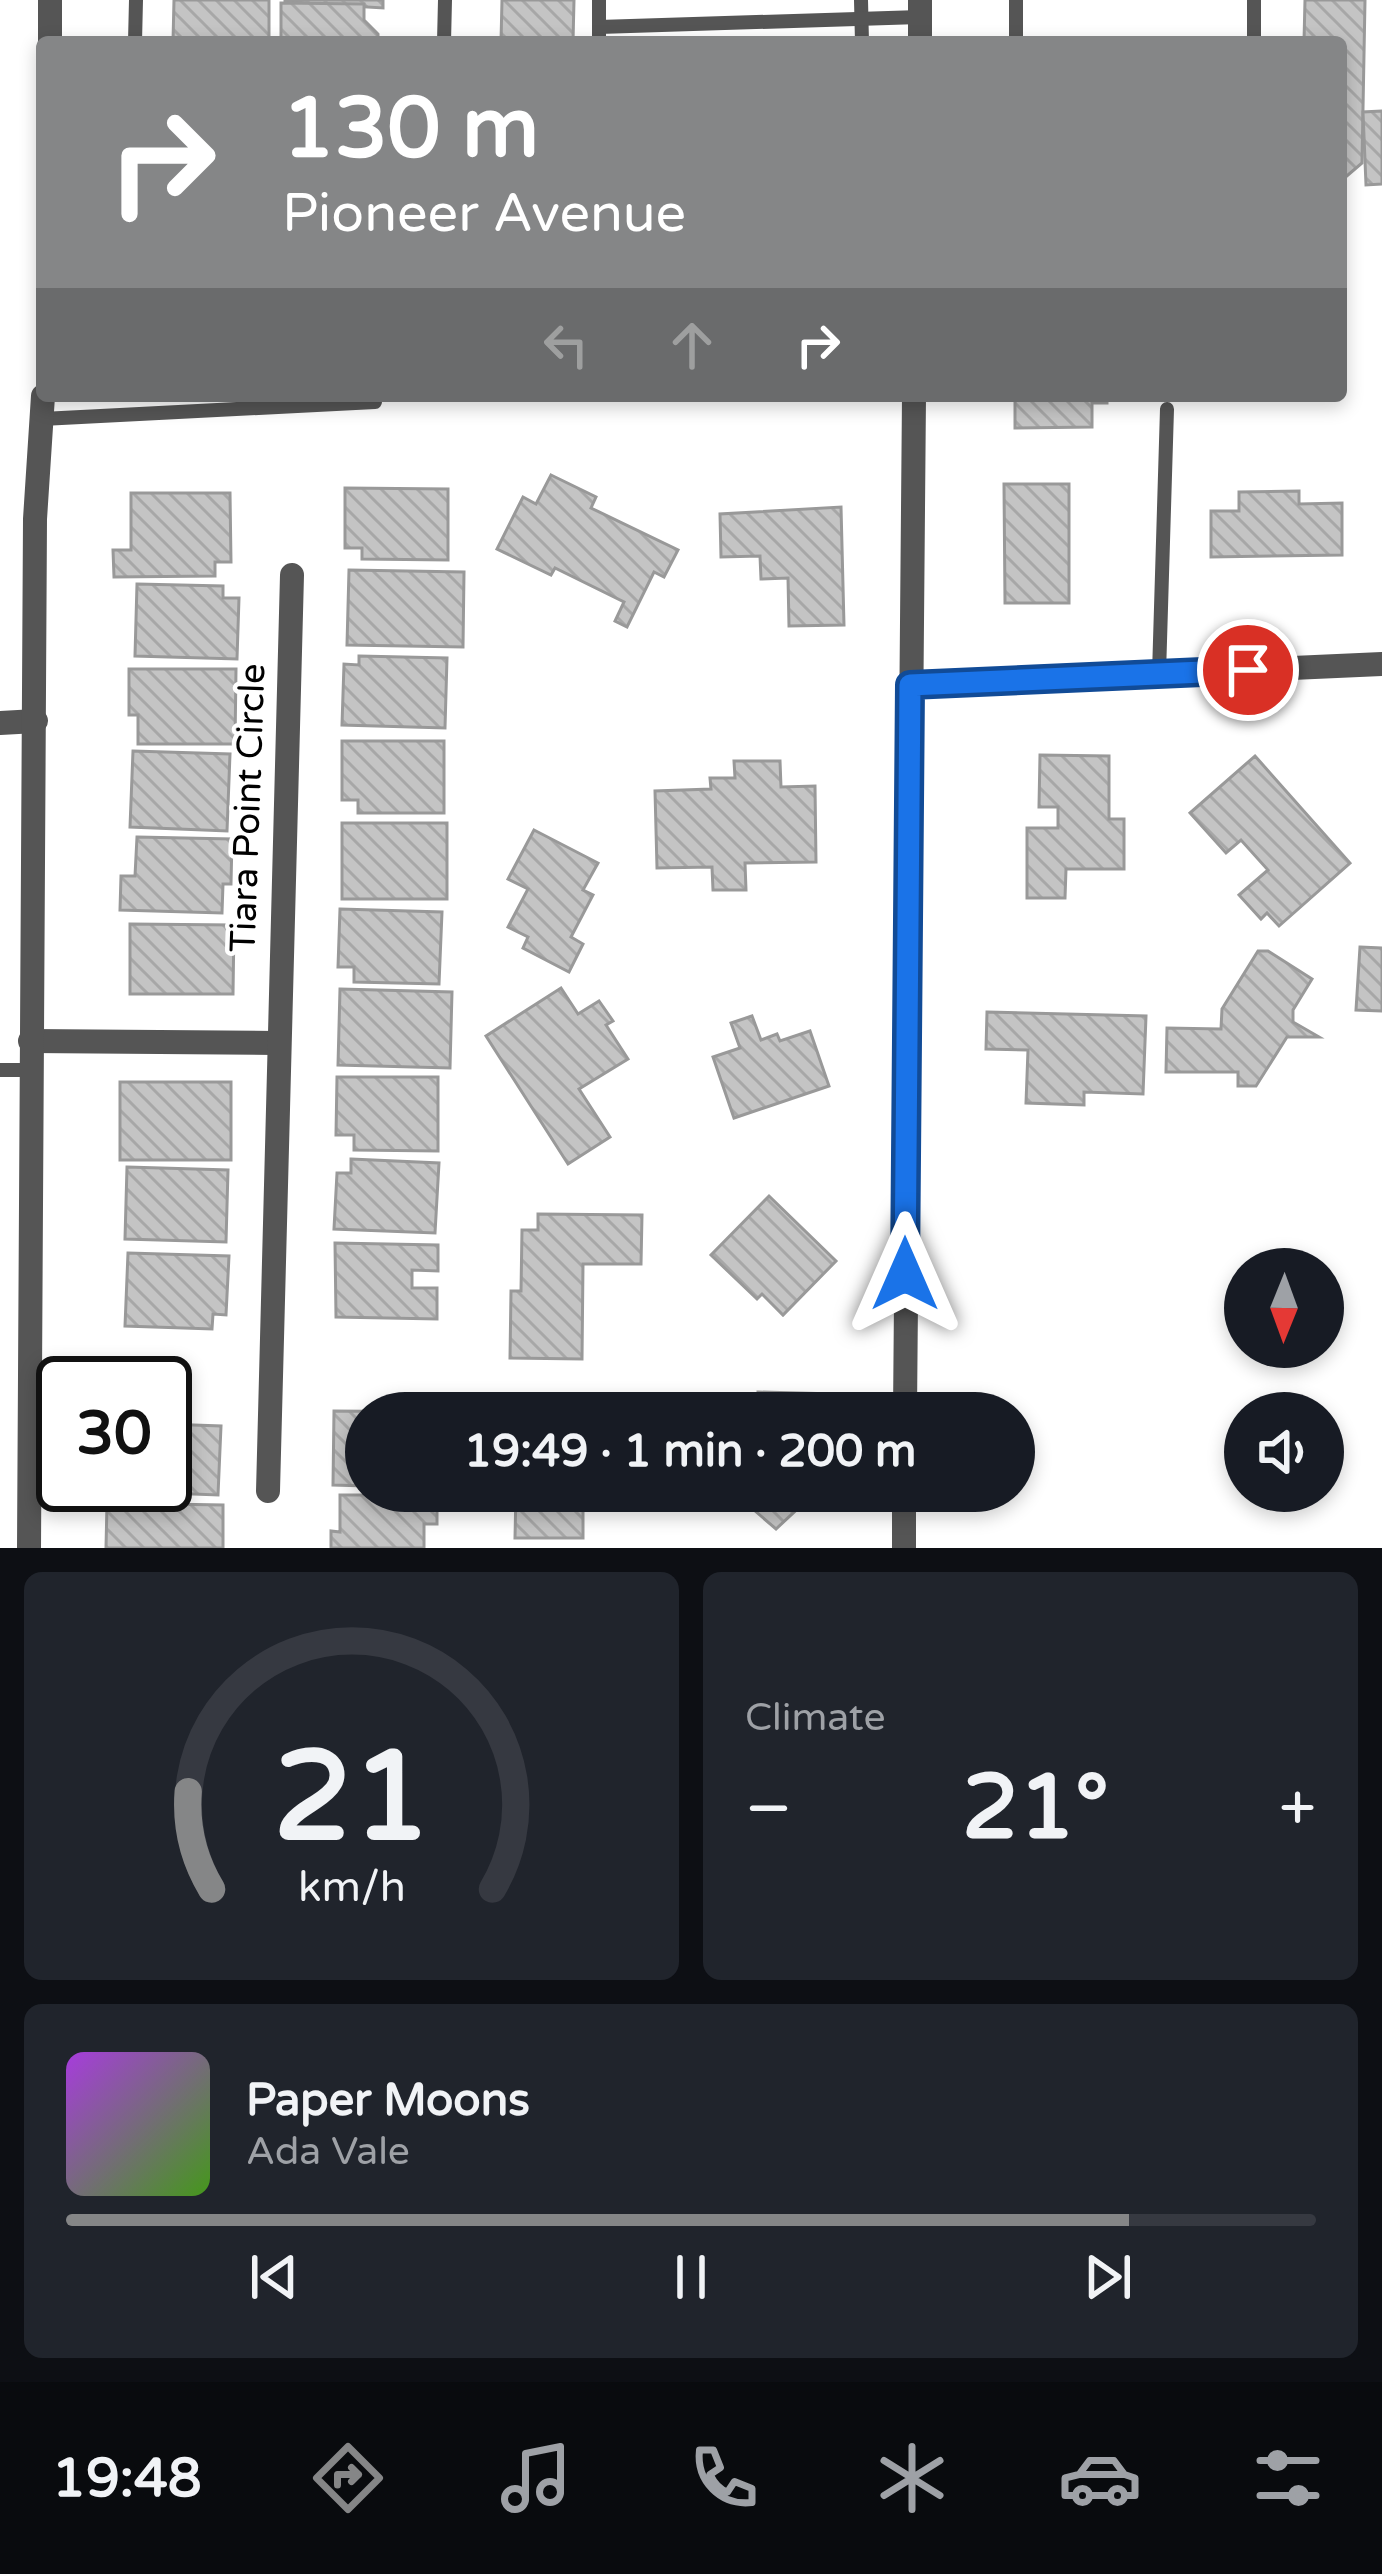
<!DOCTYPE html>
<html lang="en">
<head>
<meta charset="utf-8">
<style>
  :root { --surface:#171b24; --page:#20242c; --text:#f1f3f6; --muted:#9ea1a6; --line:#363941; --accent:#858687 }
  body { margin:0; font-family:"Varela Round",sans-serif; background:var(--page); color:var(--text); height:100vh; display:flex; flex-direction:column; font-size:45px; white-space:nowrap }
  * { box-sizing:border-box; margin:0 }
  p { font-size:39px; color:var(--muted) }
  .icon { flex:none; width:66px; height:66px; fill:none; stroke:currentColor; stroke-width:2; stroke-linecap:round; stroke-linejoin:round }
  .map { position:relative; height:1548px; overflow:hidden }
  .side { display:flex; flex-direction:column; gap:24px; padding:24px; background:#0d0f14; flex:1 }
  .side>* { flex:none }
  .hud { position:absolute; left:36px; top:36px; width:1311px; height:366px; border-radius:12px; box-shadow:0 6px 18px #0003; background:#858687; color:#fff; overflow:hidden }
  .needle { width:78px; rotate:181deg }
  .buttons { position:absolute; left:1224px; top:1248px; display:grid; gap:24px }
  .buttons a { display:grid; place-items:center; width:120px; height:120px; border-radius:50%; background:var(--surface); box-shadow:0 6px 18px #0003; font-size:60px }
  .speed { position:absolute; left:36px; top:1356px; display:flex; gap:24px; font-size:60px; font-weight:700; text-align:center }
  .speed>* { display:grid; place-content:center; width:156px; height:156px; border-radius:50%; background:var(--surface); box-shadow:0 6px 18px #0003; line-height:1 }
  .speed .limit { border:6px solid #111; border-radius:18px; background:#fff; color:#111 }
  .pin { position:absolute; display:grid; place-items:center; width:102px; height:102px; color:#fff; margin:-51px; border:6px solid #fff; border-radius:50%; box-shadow:0 3px 12px #0007 }
  .me { position:absolute; width:132px; margin:-66px; rotate:0deg; stroke-linejoin:round; filter:drop-shadow(0 0 9px #0008) }
  .turn { display:flex; align-items:center; gap:42px; height:252px; padding:0 48px; font-size:54px }
  .turn .icon { width:156px; height:156px; stroke-width:2.5 }
  .turn b { display:block; font-size:84px; line-height:102px }
  .lanes { display:flex; align-items:center; height:114px; padding:0 48px; background:#0003; justify-content:center; gap:60px; direction:ltr }
  .lanes .off { opacity:.35 }
  .big { font-size:90px; font-weight:700; line-height:1.1 }
  .side .tile { flex:1; display:flex; flex-direction:column; justify-content:center; gap:18px; min-width:0; padding:0 42px; border-radius:18px; background:var(--page) }
  .side .dial { align-items:center; gap:0 }
  .dial svg { height:312px; overflow:visible; fill:none; stroke:var(--line); stroke-width:7; stroke-linecap:round; text-anchor:middle }
  .dial text { fill:var(--text); stroke:none }
  .song { display:flex; align-items:center; gap:36px }
  .cover { width:144px; height:144px; border-radius:18px; background:linear-gradient(135deg,hsl(280 70% 55%),hsl(100 70% 35%)) }
  .played { height:12px; border-radius:6px; background:linear-gradient(90deg,var(--accent) 85%,var(--line) 85%) }
  .keys { display:flex; justify-content:space-around; direction:ltr }
  .heat { display:flex; justify-content:space-between; align-items:center; font-size:66px; direction:ltr }
  .side .tiles { flex:1; display:grid; gap:24px; grid-template-columns:1fr 1fr }
  .tile:last-child { grid-column:span 2 }
  .trip { position:absolute; left:345px; top:1392px; width:690px; height:120px; border-radius:60px; background:var(--surface); box-shadow:0 6px 18px #0003; font-weight:700; line-height:120px; text-align:center }
  .tab-bar { display:flex; height:192px; justify-content:space-around; align-items:center; background:#090b0e; color:var(--muted) }
  .tab-bar .icon { width:84px; height:84px }
  .tab-bar .current { color:var(--accent) }
  .tab-bar b { font-size:54px; color:var(--text) }
  .map>svg:first-child { display:block }
  .building { fill:url(#building-back-hatch); stroke:#999; stroke-width:3 }
  .lines { fill:none; stroke-linecap:round; stroke-linejoin:round }
  .service { stroke:#555; stroke-width:14 }
  .minor { stroke:#555; stroke-width:24 }
  .tertiary { stroke:#555; stroke-width:24 }
  .route-casing { stroke:#114b97; stroke-width:30 }
  .route { stroke:#1a73e8; stroke-width:21 }
  .labels { text-anchor:middle; dominant-baseline:central; stroke-width:9; stroke-linejoin:round; paint-order:stroke }
  .street-label { font-size:36px; fill:#000; stroke:#fff }
</style>
</head>
<body>
<div class="map">
<svg width="1382" height="1548" viewBox="0 0 1382 1548">
  <defs>
    <pattern id="building-back-hatch" width="6" height="6" patternUnits="userSpaceOnUse" patternTransform="scale(3)"><rect width="6" height="6" fill="#c4c4c4"/><path d="M-1 5l2 2M0 0l6 6M5-1l2 2" fill="none" stroke="#a7a7a7"/></pattern>
  </defs>
  <rect width="100%" height="100%" fill="#fff"/>
  <g class="building">
    <path d="M174 0H269V42H173Z"/>
    <path d="M285 0H383V8L285 2Z"/>
    <path d="M502 0H574L573 42H501Z"/>
    <path d="M1305 0H1365L1362 163 1341 181V42H1304Z"/>
    <path d="M281 3 364 4V20L378 34V42H281Z"/>
    <path d="M1382 111V184L1366 185 1363 112Z"/>
    <path d="M1015 396H1107V403H1092V427L1015 428Z"/>
    <path d="M551 475 596 497 591 508 678 550 664 577 654 572 627 627 615 621 624 602 555 568 551 575 497 549 523 497 536 504Z"/>
    <path d="M1004 484H1069V603H1005Z"/>
    <path d="M345 488 448 489V560L362 559V548H345Z"/>
    <path d="M1299 491V504L1342 503V555L1211 557V511H1239V492Z"/>
    <path d="M131 493H230L231 562H215V576L114 577 113 550H131Z"/>
    <path d="M841 507 844 625 789 626 788 578 761 579 760 556 721 557 720 514Z"/>
    <path d="M349 570 464 572 463 647 347 645Z"/>
    <path d="M137 584 223 586V598H239L237 659 135 656Z"/>
    <path d="M359 656 447 658 445 728 342 725 344 664 359 665Z"/>
    <path d="M129 669H236L235 744H138V715H129Z"/>
    <path d="M342 741H444V813H358V800H342Z"/>
    <path d="M133 751 230 754 227 831 130 827Z"/>
    <path d="M1040 755 1109 756V819H1124V869H1066L1065 898H1027V828H1058V807H1039Z"/>
    <path d="M1255 756 1350 863 1279 926 1267 913 1261 919 1239 895 1268 870 1241 840 1226 853 1190 813Z"/>
    <path d="M734 761H780L781 787 815 786 816 862 745 863 746 890H713L712 867 657 868 655 791 711 789 710 778H735Z"/>
    <rect x="342" y="823" width="105" height="76"/>
    <path d="M534 830 598 863 583 890 593 895 571 937 583 944 569 972 523 948 528 937 508 927 528 889 508 879Z"/>
    <path d="M137 837 232 839 231 884H223L222 913 120 910 121 876H135Z"/>
    <path d="M340 909 442 912 439 984 354 982V967H338Z"/>
    <path d="M130 924 234 925 233 994H130Z"/>
    <path d="M1360 947 1382 948V1011L1356 1010Z"/>
    <path d="M1258 951H1268L1312 979 1293 1010V1022L1319 1037H1287L1256 1086H1238V1072H1166L1167 1028 1221 1029 1222 1009Z"/>
    <path d="M561 988 578 1014 599 1001 613 1021 606 1025 628 1059 579 1089 610 1137 568 1164 486 1036Z"/>
    <path d="M340 989 452 992 450 1068 338 1065Z"/>
    <path d="M987 1012 1146 1016 1143 1094 1084 1092V1105L1026 1103 1028 1050 986 1049Z"/>
    <path d="M752 1016 761 1040 777 1034 780 1041 810 1031 829 1086 734 1118 713 1057 740 1048 731 1023Z"/>
    <path d="M337 1077H438V1151L354 1150V1135H336Z"/>
    <rect x="120" y="1082" width="111" height="78"/>
    <path d="M351 1159 439 1163 435 1233 334 1229 337 1173H351Z"/>
    <path d="M127 1167 228 1170 226 1242 125 1239Z"/>
    <path d="M769 1196 836 1261 783 1315 762 1294 757 1299 711 1255Z"/>
    <path d="M538 1214 642 1215 641 1264H583L582 1359 510 1358 511 1291H521L522 1230H538Z"/>
    <path d="M335 1243 438 1245V1271L412 1270V1288H437V1319L336 1317Z"/>
    <path d="M128 1253 229 1256 226 1315 213 1314 212 1329 125 1326Z"/>
    <path d="M758 1392 832 1394 824 1402 780 1400 792 1413H748L758 1404Z"/>
    <path d="M334 1411 454 1412V1413H366V1486L333 1485Z"/>
    <path d="M165 1424 221 1426 218 1495 116 1491 117 1485H165Z"/>
    <path d="M516 1491H583V1538H515Z"/>
    <path d="M732 1491H807V1500L776 1529Z"/>
    <path d="M340 1495H437V1524H424V1548H331V1531L340 1532Z"/>
    <path d="M107 1503 223 1505V1548H106Z"/>
  </g>
  <g class="lines">
    <g class="service">
      <path d="M861 0 862 42"/>
      <path d="M1016 0V42"/>
      <path d="M599 27 920 17"/>
      <path d="M135 42 136 0"/>
      <path d="M444 42 445 0"/>
      <path d="M599 42V0"/>
      <path d="M1254 42V0"/>
      <path d="M42 419 375 402"/>
      <path d="M1159 674 1167 409"/>
      <path d="M0 1070H30"/>
    </g>
    <g class="minor">
      <path d="M920 42V0"/>
      <path d="M910 685 1382 664"/>
      <path d="M0 723 36 721"/>
      <path d="M30 1041 276 1043"/>
      <path d="M905 1413 914 396"/>
      <path d="M268 1491 292 575"/>
      <path d="M904 1548V1491"/>
    </g>
    <g class="tertiary">
      <path d="M50 42V0"/>
      <path d="M29 1548 35 519 43 396"/>
    </g>
  </g>
  <g class="lines">
    <defs>
      <path id="route" d="M905 1274 910 685 1248 670"/>
    </defs>
    <use href="#route" class="route-casing"/>
    <use href="#route" class="route"/>
  </g>
  <g class="labels">
    <g class="street-label">
      <text transform="translate(248 808) rotate(-88)">Tiara Point Circle</text>
    </g>
  </g>
</svg>
<div class="buttons">
<a><svg class="needle" viewBox="-14 -14 28 28"><path d="M0-13l5 13h-10z" fill="#e53935"/><path d="M0 13l5-13h-10z" fill="#9ea1a6"/></svg></a>
<a><svg class="icon" aria-label="sound" viewBox="0 0 24 24"><path d="M4 9h4l5-4v14l-5-4H4zM17 9q2 3 0 6"/></svg></a>
</div>
<div class="speed"><div class="limit">30</div></div>
<div class="pin" style="left:1248px;top:670px;background:#d93025"><svg class="icon" aria-label="arrive" viewBox="0 0 24 24"><path d="M6 21V4h12l-3 4 3 4H6"/></svg></div>
<svg class="me" style="left:905px;top:1274px" viewBox="-20 -20 40 40"><path d="M0-17L14 15 0 8-14 15z" fill="#1a73e8" stroke="#fff" stroke-width="4"/></svg>
<div class="trip">19:49 · 1 min · 200 m</div>
<div class="hud">
<div class="turn"><svg class="icon" aria-label="right" viewBox="0 0 24 24"><path d="M7 20v-9h11M14 6l5 5-5 5"/></svg><div><b>130 m</b>Pioneer Avenue</div></div>
<div class="lanes"><svg class="icon off" aria-label="left" viewBox="0 0 24 24"><path d="M17 20v-9H6M10 6l-5 5 5 5"/></svg><svg class="icon off" aria-label="ahead" viewBox="0 0 24 24"><path d="M12 20V5M6 11l6-6 6 6"/></svg><svg class="icon" aria-label="right" viewBox="0 0 24 24"><path d="M7 20v-9h11M14 6l5 5-5 5"/></svg></div>
</div>
</div>
<section class="side">
<div class="tiles">
<div class="tile dial"><svg viewBox="0 0 100 80">
<path d="M14 69A42 42 0 1 1 86 69"/>
<path d="M14 69A42 42 0 0 1 8 44" stroke="#858687"/>
<text x="50" y="56" font-size="32" font-weight="700">21</text>
<text x="50" y="72" font-size="11">km/h</text>
</svg></div>
<div class="tile"><p>Climate</p>
<div class="heat"><a>−</a><b class="big">21°</b><a>+</a></div>
</div>
<div class="tile">
<div class="song"><i class="cover"></i><div><b>Paper Moons</b><p>Ada Vale</p></div></div>
<div class="played"></div>
<div class="keys"><svg class="icon" aria-label="previous" viewBox="0 0 24 24"><path d="M18 5L8 12l10 7zM5 5v14"/></svg><svg class="icon" aria-label="pause" viewBox="0 0 24 24"><path d="M8 5v14M16 5v14"/></svg><svg class="icon" aria-label="next" viewBox="0 0 24 24"><path d="M6 5l10 7-10 7zM19 5v14"/></svg></div>
</div>
</div>
</section>
<nav class="tab-bar">
<b>19:48</b>
<svg class="icon current" aria-label="directions" viewBox="0 0 24 24"><path d="M12 3l9 9-9 9-9-9zM9 14v-3h6M13 9l2 2-2 2"/></svg>
<svg class="icon" aria-label="music" viewBox="0 0 24 24"><path d="M9 18V5l10-2v13"/><circle cx="6" cy="18" r="3"/><circle cx="16" cy="16" r="3"/></svg>
<svg class="icon" aria-label="phone" viewBox="0 0 24 24"><path d="M5 4h4l2 5-3 2q2 4 5 5l2-3 5 2v4C11 20 4 13 5 4z"/></svg>
<svg class="icon" aria-label="climate" viewBox="0 0 24 24"><path d="M12 3v18M4 7l16 10M4 17L20 7"/></svg>
<svg class="icon" aria-label="car" viewBox="0 0 24 24"><path d="M5 17H2v-5l4-1 3-4h7l3 4 3 1v5h-3M9 17h6M6 11h13"/><circle cx="7" cy="17" r="2"/><circle cx="17" cy="17" r="2"/></svg>
<svg class="icon" aria-label="filters" viewBox="0 0 24 24"><path d="M4 7h16M4 17h16"/><circle cx="9" cy="7" r="2"/><circle cx="15" cy="17" r="2"/></svg>
</nav>
</body>
</html>
